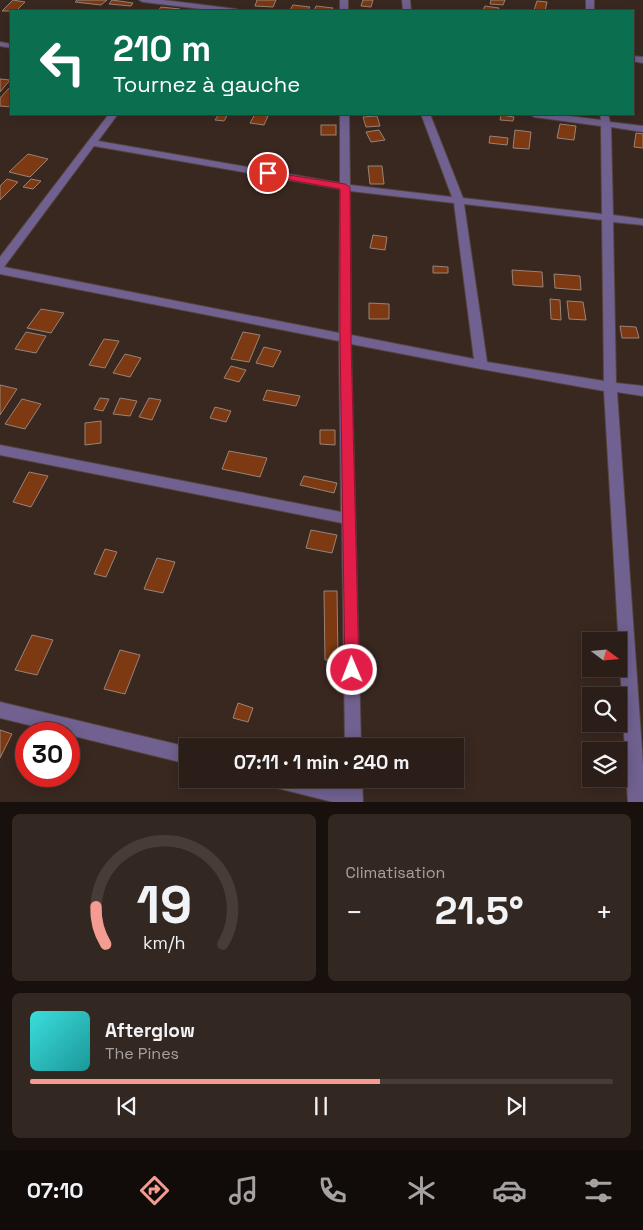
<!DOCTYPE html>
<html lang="fr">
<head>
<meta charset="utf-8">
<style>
  :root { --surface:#2b1e18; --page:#332721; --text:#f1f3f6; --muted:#a6a2a2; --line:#473c37; --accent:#f59c92 }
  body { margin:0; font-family:"Space Grotesk",sans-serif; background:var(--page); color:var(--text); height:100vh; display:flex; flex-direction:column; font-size:19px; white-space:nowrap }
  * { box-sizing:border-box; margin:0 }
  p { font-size:16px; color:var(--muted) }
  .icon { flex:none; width:28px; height:28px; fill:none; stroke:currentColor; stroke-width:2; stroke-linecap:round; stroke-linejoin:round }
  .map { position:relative; height:802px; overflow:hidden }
  .details { display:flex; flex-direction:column; gap:12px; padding:12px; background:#18100d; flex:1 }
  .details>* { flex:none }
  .banner { position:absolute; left:10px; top:10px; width:624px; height:105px; border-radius:0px; box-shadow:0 2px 12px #0003,0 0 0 1px var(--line); background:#0b6e4f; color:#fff; overflow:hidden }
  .needle { width:32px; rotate:106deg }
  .controls { position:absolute; left:582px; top:632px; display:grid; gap:10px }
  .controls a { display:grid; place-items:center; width:45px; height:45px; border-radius:0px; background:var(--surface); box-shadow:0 2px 12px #0003,0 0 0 1px var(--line); font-size:25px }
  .speed { position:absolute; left:15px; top:722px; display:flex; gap:10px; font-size:25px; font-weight:700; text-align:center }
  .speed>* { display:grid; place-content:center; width:65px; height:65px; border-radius:50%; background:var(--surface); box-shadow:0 2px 12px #0003,0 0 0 1px var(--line); line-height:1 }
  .speed .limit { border:8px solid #d22; background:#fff; color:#111 }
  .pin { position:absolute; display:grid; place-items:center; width:42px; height:42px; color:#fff; margin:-21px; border:2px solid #fff; border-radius:50%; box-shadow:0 1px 5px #0007 }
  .me { position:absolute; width:55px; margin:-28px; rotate:359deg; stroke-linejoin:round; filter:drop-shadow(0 0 4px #0008) }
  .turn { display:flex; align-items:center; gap:18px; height:105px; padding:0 20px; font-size:22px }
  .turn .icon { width:65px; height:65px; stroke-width:2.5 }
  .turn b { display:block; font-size:35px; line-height:42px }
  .big { font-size:38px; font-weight:600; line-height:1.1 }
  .details .tile { flex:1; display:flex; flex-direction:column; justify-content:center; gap:8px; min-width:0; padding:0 18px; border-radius:8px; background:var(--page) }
  .details .dial { align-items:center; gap:0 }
  .dial svg { height:130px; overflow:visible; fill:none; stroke:var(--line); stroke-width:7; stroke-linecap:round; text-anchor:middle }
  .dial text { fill:var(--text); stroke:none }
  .song { display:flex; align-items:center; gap:15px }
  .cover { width:60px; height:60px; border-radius:8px; background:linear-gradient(135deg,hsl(180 70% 55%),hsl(180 70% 35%)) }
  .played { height:5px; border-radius:2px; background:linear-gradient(90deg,var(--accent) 60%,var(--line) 60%) }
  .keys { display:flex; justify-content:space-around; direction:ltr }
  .heat { display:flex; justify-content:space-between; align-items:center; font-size:28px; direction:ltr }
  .details .tiles { flex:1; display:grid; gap:12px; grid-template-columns:1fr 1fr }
  .tile:last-child { grid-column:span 2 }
  .trip { position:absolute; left:179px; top:738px; width:285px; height:50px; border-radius:0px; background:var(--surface); box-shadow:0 2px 12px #0003,0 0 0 1px var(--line); font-weight:600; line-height:50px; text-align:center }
  .tabs { display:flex; height:80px; justify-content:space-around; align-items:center; background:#110c0a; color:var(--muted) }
  .tabs .icon { width:35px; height:35px }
  .tabs .current { color:var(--accent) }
  .tabs b { font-size:22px; color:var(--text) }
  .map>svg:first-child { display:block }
  .building { fill:#7c3912; stroke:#988379 }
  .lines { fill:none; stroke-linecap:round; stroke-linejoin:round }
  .minor-casing { stroke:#55443d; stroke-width:2 }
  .minor { fill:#706190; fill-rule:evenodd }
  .route { fill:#e11d48; stroke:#92132f }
</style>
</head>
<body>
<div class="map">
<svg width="643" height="803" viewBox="0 0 643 803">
  <rect width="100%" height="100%" fill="#392820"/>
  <g class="building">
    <path d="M13 0 25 2 16 11H2Z"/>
    <path d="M77 0H107L101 5 75 2Z"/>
    <path d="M112 0 133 3 131 6 109 4Z"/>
    <path d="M257 0H276L273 7 255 6Z"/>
    <path d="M363 0H373L371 7 361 6Z"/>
    <path d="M491 0H505L503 5 490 4Z"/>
    <path d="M537 1 547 2 545 11 534 10Z"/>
    <path d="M293 5 310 7 307 11 290 10Z"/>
    <path d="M316 6 333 8 331 11H314Z"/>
    <path d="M485 6 499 8 498 11 483 10Z"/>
    <path d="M161 7 180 9 178 11H158Z"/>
    <path d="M0 79 10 80 0 92Z"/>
    <path d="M11 86V107L0 106V98Z"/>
    <path d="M219 114H228L224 121 215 120Z"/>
    <path d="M255 114 268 116 264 125 250 123Z"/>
    <path d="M501 115 514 117 513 121 500 120Z"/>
    <path d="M377 116 380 126 366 127 363 117Z"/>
    <path d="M560 124 576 126 574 140 557 138Z"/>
    <rect x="321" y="125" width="15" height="10"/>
    <path d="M379 130 385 140 371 142 366 132Z"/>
    <path d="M515 130 531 132 529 149 513 148Z"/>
    <path d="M636 133 643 134V148L634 147Z"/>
    <path d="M490 136 508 138 507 145 489 143Z"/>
    <path d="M28 154 48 159 30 177 9 172Z"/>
    <path d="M368 166H382L384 184H370Z"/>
    <path d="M7 179 18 182 0 200V186Z"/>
    <path d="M31 179 41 181 33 189 23 187Z"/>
    <path d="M373 235 387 237 385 250 370 248Z"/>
    <path d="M433 266 448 267V273H433Z"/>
    <path d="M512 270 542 272 543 287 513 285Z"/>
    <path d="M554 274 580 276 581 290 555 288Z"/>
    <path d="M550 299 560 300 561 320 551 319Z"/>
    <path d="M567 301 583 302 586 320 569 319Z"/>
    <path d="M369 303 389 304V319H369Z"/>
    <path d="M41 309 64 313 51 333 27 328Z"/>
    <path d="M620 326 636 327 639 338H622Z"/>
    <path d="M26 332 46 336 36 353 15 349Z"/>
    <path d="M243 332 260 335 249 362 231 359Z"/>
    <path d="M104 339 119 341 105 368 89 365Z"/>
    <path d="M264 347 281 351 273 367 256 363Z"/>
    <path d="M125 354 141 358 130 377 113 373Z"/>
    <path d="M231 366 246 370 239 382 224 378Z"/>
    <path d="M0 385 17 389 0 415Z"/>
    <path d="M267 390 300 396 296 406 263 400Z"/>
    <path d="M100 398 109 399 103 411 94 409Z"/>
    <path d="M120 398 137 401 130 416 113 414Z"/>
    <path d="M149 398 161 400 152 420 139 417Z"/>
    <path d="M22 399 41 404 25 429 5 424Z"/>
    <path d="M215 407 231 411 226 422 210 418Z"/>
    <path d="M101 421V443L85 445V423Z"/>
    <path d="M320 430H335V445L320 444Z"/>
    <path d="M229 451 267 458 260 477 222 469Z"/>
    <path d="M29 472 48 476 31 507 13 502Z"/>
    <path d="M304 476 337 483 334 493 300 485Z"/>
    <path d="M311 530 337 535 332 553 306 548Z"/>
    <path d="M105 549 117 552 106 577 94 574Z"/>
    <path d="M157 558 175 562 163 593 144 589Z"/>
    <path d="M324 591H337L338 660H325Z"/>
    <path d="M32 635 53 640 37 675 15 670Z"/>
    <path d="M120 650 140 655 125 694 104 689Z"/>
    <path d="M238 703 253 708 248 722 233 718Z"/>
    <path d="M0 730 12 734 0 758Z"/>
  </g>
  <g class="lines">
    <defs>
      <g id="minor">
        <path d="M139 0H163L236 9 240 11H218L143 2Z"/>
        <rect x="340" y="0" width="8" height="11"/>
        <path d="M402 0H410L411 11H403Z"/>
        <rect x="586" y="0" width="8" height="11"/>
        <path d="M0 42 11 44V48L0 46Z"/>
        <path d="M632 56 643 57V63L632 61Z"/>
        <path d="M109 114H118L98 141 340 183V114H349L350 185 452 197 421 114H430L463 198 602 214 601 126 534 117 529 114H552L601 120 600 114H608L610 122 643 126V132L611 127 613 215 643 219V225L613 222 616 383 643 386V396L617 392 643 765V803H628L604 391 481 369 351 344 361 746H345L342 523 0 455V445L341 512 339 341 0 274V257ZM94 146 340 189 339 333 4 267ZM350 191 454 203 474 359 351 335ZM464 204 602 220 604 381 487 362Z"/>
        <path d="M0 702 188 747V764L0 718Z"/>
        <path d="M268 779H311L345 787 346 779H362L363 803H337L277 788 271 785Z"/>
      </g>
    </defs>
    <use href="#minor" class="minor-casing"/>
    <use href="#minor" class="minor"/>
  </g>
  <path class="route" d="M264 171 345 184 350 187 351 339 359 670 357 675 352 677 347 675 345 670 340 339V189L268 176 263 173Z"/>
</svg>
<div class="controls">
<a><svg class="needle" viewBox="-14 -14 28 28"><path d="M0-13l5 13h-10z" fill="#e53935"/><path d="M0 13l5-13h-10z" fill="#a6a2a2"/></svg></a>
<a><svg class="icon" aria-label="search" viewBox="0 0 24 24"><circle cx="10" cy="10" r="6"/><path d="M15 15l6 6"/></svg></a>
<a><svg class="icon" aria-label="layers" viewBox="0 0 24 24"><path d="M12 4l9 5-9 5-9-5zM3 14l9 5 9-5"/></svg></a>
</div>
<div class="speed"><div class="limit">30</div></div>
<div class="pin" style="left:268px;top:173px;background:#d93025"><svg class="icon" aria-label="arrive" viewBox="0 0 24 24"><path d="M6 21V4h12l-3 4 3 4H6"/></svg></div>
<svg class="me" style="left:352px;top:670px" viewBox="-20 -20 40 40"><circle r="17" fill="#e11d48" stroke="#fff" stroke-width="3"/><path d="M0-11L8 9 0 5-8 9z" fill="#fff"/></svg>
<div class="trip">07:11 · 1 min · 240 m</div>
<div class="banner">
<div class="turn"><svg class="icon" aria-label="left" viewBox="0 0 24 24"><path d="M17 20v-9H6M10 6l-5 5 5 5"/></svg><div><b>210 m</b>Tournez à gauche</div></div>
</div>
</div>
<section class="details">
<div class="tiles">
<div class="tile dial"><svg viewBox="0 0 100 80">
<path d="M14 69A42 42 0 1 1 86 69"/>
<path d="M14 69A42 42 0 0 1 8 46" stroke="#f59c92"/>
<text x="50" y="56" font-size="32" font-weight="700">19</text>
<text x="50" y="72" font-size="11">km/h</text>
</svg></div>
<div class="tile"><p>Climatisation</p>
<div class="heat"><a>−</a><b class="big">21.5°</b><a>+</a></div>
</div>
<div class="tile">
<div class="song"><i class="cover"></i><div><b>Afterglow</b><p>The Pines</p></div></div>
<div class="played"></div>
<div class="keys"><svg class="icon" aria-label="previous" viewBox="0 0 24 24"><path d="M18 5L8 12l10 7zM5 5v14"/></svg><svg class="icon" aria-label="pause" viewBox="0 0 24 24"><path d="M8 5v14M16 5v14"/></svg><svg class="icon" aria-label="next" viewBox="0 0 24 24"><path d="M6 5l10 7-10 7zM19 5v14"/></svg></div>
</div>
</div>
</section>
<nav class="tabs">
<b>07:10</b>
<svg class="icon current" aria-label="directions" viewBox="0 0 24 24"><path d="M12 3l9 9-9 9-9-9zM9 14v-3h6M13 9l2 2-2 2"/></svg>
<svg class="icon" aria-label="music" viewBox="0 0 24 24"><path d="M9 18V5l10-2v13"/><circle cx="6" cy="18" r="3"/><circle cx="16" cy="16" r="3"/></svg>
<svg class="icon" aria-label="phone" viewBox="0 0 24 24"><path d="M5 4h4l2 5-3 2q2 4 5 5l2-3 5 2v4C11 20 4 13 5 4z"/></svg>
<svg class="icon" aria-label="climate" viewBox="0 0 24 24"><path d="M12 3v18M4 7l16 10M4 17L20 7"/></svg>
<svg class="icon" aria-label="car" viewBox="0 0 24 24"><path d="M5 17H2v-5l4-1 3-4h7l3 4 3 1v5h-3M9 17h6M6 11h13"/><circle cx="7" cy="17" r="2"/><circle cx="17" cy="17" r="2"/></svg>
<svg class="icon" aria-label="filters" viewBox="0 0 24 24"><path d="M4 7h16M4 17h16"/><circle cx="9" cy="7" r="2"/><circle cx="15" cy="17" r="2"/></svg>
</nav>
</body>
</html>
